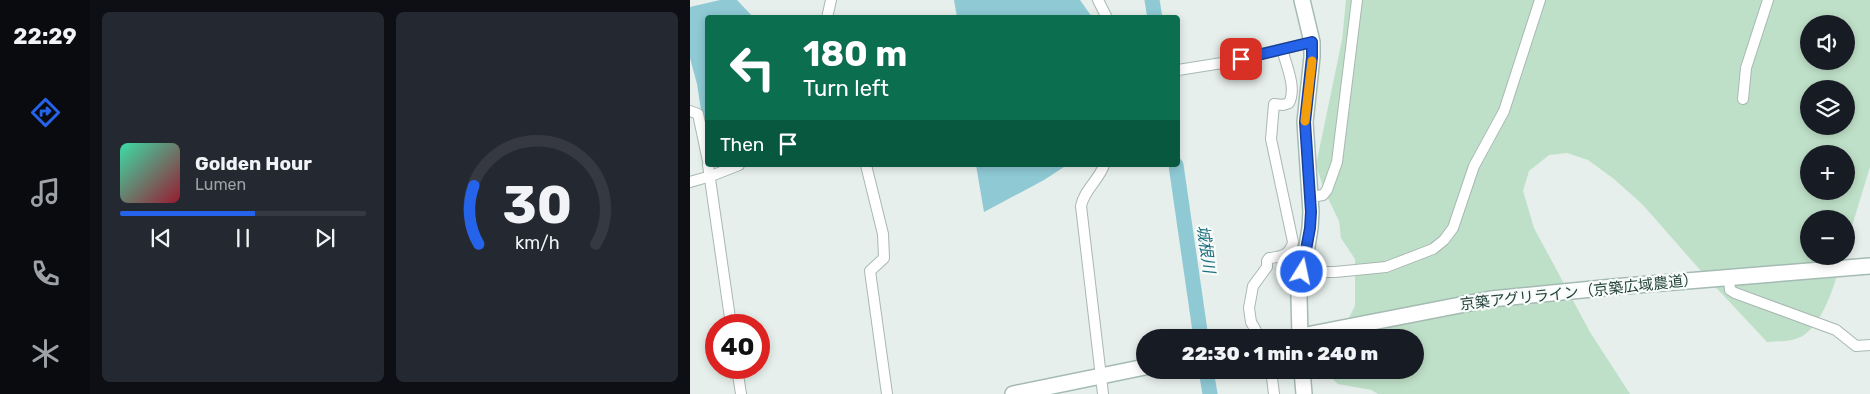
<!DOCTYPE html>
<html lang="en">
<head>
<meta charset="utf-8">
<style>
  :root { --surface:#171b24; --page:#242831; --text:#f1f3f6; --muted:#9ea1a6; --line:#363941; --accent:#2563eb }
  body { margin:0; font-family:Rubik,"Noto Sans JP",sans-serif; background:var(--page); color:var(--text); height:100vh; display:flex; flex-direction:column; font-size:19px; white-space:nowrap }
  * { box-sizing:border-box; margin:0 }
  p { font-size:16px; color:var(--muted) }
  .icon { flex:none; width:28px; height:28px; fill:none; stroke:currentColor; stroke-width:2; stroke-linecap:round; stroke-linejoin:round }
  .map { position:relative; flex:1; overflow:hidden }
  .panel { display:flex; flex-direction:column; gap:12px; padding:12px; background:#0d0f14; width:600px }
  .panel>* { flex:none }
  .hud { position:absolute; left:15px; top:15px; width:475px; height:152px; border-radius:5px; box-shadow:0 2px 8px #0003; background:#0b6e4f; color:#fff; overflow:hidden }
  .buttons { position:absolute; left:1110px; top:15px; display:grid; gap:10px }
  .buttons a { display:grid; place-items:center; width:55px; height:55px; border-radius:50%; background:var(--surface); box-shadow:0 2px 8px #0003; font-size:25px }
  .speed { position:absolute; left:15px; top:314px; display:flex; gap:10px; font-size:25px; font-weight:700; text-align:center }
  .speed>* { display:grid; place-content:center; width:65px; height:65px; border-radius:50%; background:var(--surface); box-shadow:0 2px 8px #0003; line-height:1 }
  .speed .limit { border:8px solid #d22; background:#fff; color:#111 }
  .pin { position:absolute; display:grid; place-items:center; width:42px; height:42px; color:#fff; margin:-21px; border-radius:10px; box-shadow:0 2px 8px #0006 }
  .me { position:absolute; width:55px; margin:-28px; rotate:10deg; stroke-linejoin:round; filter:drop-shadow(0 0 4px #0008) }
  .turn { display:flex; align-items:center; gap:18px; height:105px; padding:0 15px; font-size:22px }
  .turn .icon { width:65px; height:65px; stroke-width:2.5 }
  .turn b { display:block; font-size:35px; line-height:42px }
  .then { display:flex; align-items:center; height:48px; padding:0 15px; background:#0003; gap:10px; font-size:19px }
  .panel .card { flex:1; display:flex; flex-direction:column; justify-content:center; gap:8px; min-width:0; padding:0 18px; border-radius:8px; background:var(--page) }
  .panel .dial { align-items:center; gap:0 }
  .dial svg { height:130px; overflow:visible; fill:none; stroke:var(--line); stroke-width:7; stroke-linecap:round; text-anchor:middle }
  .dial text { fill:var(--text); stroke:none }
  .song { display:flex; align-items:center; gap:15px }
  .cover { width:60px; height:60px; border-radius:8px; background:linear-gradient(135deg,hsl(160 70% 55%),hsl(350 70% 35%)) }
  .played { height:5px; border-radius:2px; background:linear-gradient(90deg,var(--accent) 55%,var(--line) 55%) }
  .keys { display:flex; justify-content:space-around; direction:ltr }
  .panel .tiles { flex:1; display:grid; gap:12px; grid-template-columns:repeat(2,1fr) }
  .trip { position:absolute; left:446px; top:329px; width:288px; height:50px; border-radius:25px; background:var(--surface); box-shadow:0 2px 8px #0003; font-weight:800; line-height:50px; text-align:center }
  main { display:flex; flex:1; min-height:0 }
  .menu { display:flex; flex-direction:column; width:90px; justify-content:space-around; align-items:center; background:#090b0e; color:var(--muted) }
  .menu .icon { width:35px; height:35px }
  .menu .on { color:var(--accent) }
  .menu b { font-size:22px; color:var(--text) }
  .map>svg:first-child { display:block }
  .green { fill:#bfe0c8; fill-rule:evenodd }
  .water { fill:#8ec9d4 }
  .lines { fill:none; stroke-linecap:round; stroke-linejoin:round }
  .river { stroke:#8ec9d4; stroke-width:15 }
  .street-casing { stroke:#a8b8b2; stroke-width:12 }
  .secondary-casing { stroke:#a4bbb3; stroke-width:18 }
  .street { stroke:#fff; stroke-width:10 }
  .secondary { stroke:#fff; stroke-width:15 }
  .route-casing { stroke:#184099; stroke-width:12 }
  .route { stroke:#2563eb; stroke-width:9 }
  .slow { stroke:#f59e0b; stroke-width:9 }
  .labels { text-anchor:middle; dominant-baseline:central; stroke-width:4.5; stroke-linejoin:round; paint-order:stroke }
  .street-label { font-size:15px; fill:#24423a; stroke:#f7fbf9 }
  .water-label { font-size:16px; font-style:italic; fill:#1c6f80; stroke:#f7fbf9 }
</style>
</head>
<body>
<main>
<nav class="menu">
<b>22:29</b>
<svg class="icon on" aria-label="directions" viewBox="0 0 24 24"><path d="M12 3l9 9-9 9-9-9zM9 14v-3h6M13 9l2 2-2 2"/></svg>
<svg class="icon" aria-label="music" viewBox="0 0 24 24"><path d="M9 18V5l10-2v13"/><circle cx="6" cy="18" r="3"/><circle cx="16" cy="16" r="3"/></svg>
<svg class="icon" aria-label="phone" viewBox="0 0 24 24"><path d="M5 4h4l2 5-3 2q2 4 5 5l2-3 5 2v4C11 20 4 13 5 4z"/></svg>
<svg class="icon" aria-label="climate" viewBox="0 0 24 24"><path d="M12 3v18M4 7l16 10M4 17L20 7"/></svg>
</nav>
<section class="panel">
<div class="tiles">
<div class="card">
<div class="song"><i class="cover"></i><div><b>Golden Hour</b><p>Lumen</p></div></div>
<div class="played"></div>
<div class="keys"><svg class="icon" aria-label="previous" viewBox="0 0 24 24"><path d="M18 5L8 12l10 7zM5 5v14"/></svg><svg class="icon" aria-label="pause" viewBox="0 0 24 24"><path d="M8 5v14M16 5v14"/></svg><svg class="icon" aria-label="next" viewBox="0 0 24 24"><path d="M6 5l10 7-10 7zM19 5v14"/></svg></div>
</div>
<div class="card dial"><svg viewBox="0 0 100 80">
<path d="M14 69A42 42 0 1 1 86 69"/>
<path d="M14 69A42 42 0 0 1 11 33" stroke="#2563eb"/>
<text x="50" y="56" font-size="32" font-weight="700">30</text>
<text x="50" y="72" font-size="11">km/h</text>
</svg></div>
</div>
</section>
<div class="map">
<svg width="1180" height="394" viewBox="0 0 1180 394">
  <rect width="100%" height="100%" fill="#e6efeb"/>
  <path class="green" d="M656 0H1180V167L1156 246V219H1119V256H1153C1146 279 1135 321 1114 335 1104 342 1089 341 1077 342L1018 279 953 205 924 179 898 160 877 153 859 155 839 171 833 191 844 228 900 332 940 394H688L681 390 648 384 636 373V370H725V338L649 337 665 306V259L651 238 649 221 634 190 626 165 652 40ZM1119 24H1156V61H1119ZM1119 89H1156V126H1119ZM1119 154H1156V191H1119Z"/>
  <g class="water">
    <path d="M30 0H47L63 17 18 18 17 142 14 129 7 84 0 58V7Z"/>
    <path d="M264 0H390L402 17H267Z"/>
    <path d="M286 165H377L354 180 294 212Z"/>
  </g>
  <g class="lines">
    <g class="river">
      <path d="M462 0 465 18"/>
      <path d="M486 165 511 338"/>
      <path d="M516 370 520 394"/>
    </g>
    <defs>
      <g id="street">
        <path d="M408 0 417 18"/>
        <path d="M137 18 141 0"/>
        <path d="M488 70 532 63 622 42"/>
        <path d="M1053 99 1056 68 1078 0"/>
        <path d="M0 111 8 114 18 161"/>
        <path d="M18 165 41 325"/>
        <path d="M176 165 193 234 194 258 180 271 197 394"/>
        <path d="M0 182 21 176 49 165"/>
        <path d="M621 197 633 195 637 190 647 162 667 0"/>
        <path d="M613 272H645L696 267 743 249 754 240 763 228 784 166 814 111 850 0"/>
        <path d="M1039 278 1040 290 1045 293 1146 330 1166 346 1180 345"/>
        <path d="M569 336 561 322 559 308 563 286 577 267V261L579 258C591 257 600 255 603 242L581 139 584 104 593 105 599 103C607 88 596 65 592 49"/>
        <path d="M47 368 51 394"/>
        <path d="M581 370 584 394"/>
        <path d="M413 394 391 206C394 190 409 180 414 165"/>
      </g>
      <g id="secondary">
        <path d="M601 338 801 299 923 287 1180 266"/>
        <path d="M610 338 609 296 620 228 621 212 615 122 622 57V42L612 0"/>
        <path d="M612 370 614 394"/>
        <path d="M323 394 455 367"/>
      </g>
    </defs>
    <use href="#street" class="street-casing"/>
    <use href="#secondary" class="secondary-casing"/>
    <use href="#street" class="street"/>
    <use href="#secondary" class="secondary"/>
  </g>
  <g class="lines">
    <defs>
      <path id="route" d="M551 59 622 42V57L615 122 621 212 620 228 612 272"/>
    </defs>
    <use href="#route" class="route-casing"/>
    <use href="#route" class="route"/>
    <path class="slow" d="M615 121 622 61"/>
  </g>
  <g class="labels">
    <g class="street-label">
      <text transform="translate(889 292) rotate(-6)">京築アグリライン（京築広域農道）</text>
    </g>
    <g class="water-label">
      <text transform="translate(516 249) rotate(82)">城根川</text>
    </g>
  </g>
</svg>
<div class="buttons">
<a><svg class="icon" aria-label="sound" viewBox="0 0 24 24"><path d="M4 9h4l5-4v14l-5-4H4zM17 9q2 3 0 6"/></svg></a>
<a><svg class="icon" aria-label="layers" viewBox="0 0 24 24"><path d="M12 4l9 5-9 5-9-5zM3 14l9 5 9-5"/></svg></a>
<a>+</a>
<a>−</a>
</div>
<div class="speed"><div class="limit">40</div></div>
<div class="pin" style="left:551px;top:59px;background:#d93025"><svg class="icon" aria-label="arrive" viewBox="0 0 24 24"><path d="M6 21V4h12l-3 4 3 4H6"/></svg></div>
<svg class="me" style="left:612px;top:272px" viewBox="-20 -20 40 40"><circle r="17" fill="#2563eb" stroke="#fff" stroke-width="3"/><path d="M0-11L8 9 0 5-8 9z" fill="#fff"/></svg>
<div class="trip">22:30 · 1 min · 240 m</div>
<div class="hud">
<div class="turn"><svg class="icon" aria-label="left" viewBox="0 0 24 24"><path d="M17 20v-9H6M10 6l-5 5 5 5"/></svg><div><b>180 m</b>Turn left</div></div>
<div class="then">Then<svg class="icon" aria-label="arrive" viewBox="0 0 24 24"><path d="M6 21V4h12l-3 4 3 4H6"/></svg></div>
</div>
</div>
</main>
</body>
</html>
